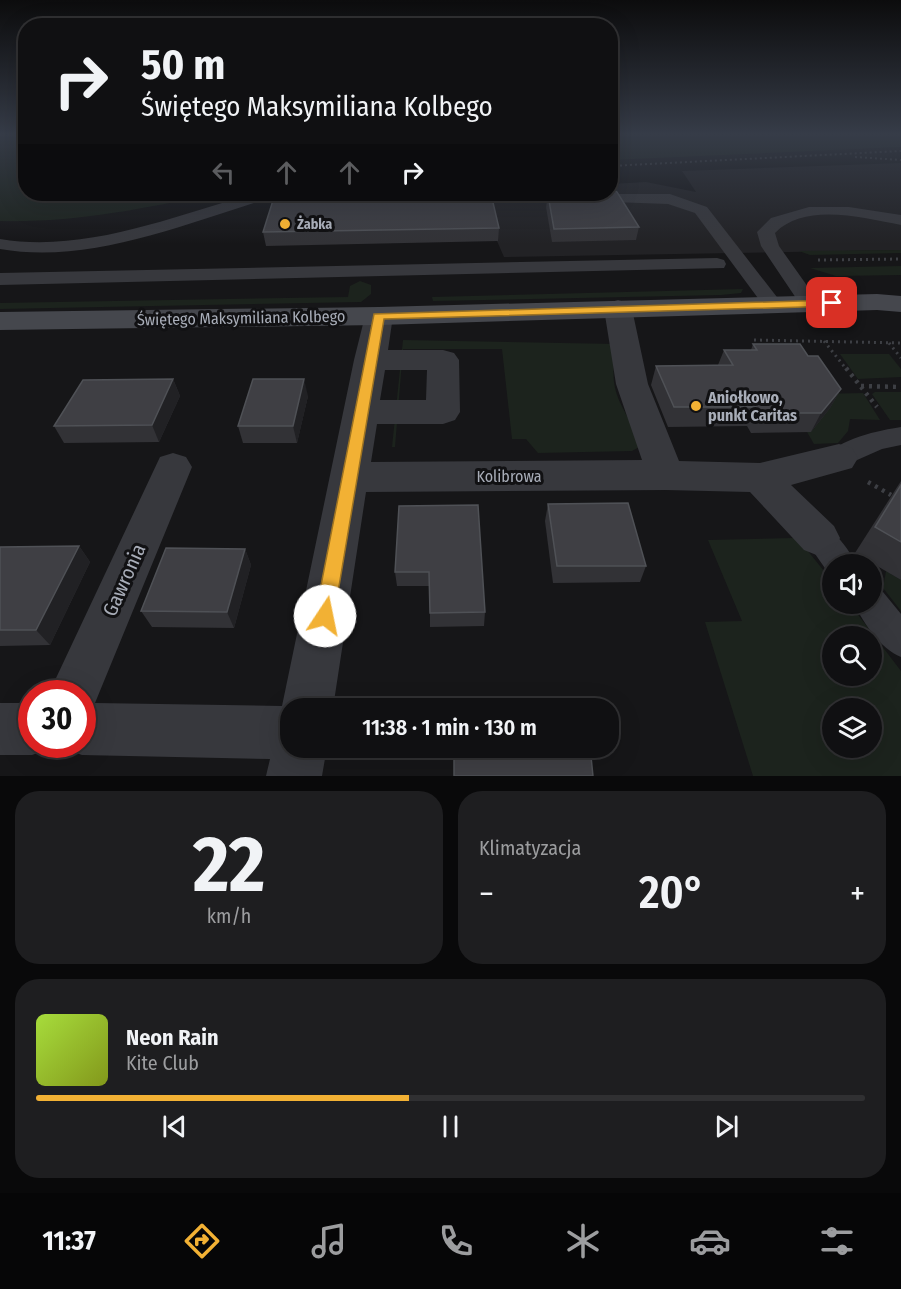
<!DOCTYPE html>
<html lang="pl">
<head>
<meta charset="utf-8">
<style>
  :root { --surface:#101012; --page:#1e1e20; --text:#f1f3f6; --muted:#9c9d9f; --line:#303032; --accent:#f2b134 }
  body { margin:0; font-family:"Fira Sans Condensed",sans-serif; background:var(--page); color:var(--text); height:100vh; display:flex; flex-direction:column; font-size:22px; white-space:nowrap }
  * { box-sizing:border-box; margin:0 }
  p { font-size:20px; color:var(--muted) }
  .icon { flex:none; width:33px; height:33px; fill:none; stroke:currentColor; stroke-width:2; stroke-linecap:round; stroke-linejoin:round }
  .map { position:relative; height:776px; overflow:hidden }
  .details { display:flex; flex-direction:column; gap:15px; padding:15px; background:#09090a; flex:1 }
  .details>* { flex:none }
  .hud { position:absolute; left:18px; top:18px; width:600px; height:183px; border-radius:24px; box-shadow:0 6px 24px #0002,0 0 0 2px var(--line); background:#101012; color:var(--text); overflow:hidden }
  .tools { position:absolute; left:822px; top:554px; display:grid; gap:12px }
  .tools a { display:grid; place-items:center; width:60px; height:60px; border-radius:50%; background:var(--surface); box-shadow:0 6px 24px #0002,0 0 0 2px var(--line); font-size:30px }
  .speed { position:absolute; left:18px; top:680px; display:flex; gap:12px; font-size:30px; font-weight:700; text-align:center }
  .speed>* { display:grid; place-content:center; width:78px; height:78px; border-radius:50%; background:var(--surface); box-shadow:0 6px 24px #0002,0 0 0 2px var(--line); line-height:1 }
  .speed .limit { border:9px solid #d22; background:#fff; color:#111 }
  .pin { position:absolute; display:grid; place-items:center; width:51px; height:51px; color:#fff; margin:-26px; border-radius:12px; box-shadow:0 3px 9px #0006 }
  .me { position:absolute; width:66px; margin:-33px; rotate:11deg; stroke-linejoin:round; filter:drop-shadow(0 0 4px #0008) }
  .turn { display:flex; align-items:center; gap:21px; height:126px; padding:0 24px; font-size:27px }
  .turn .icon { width:78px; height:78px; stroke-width:2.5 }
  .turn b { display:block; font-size:42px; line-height:51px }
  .lanes { display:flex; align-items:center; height:57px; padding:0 24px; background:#0003; justify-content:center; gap:30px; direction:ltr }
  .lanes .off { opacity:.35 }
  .big { font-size:45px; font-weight:600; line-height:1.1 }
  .details .widget { flex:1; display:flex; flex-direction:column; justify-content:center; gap:9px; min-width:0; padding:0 21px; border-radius:24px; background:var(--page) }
  .details .dial { align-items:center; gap:0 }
  .dial b { font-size:78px; line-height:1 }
  .song { display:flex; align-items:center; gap:18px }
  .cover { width:72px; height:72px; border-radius:9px; background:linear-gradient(135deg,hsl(80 70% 55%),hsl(70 70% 35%)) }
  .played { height:6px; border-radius:3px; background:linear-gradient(90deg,var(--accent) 45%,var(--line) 45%) }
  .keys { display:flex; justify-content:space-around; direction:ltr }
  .heat { display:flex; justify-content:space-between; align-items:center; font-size:33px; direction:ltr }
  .details .tiles { flex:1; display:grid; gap:15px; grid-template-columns:1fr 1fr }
  .widget:last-child { grid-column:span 2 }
  .trip { position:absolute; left:280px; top:698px; width:339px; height:60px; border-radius:24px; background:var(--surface); box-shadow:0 6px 24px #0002,0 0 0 2px var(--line); font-weight:600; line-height:60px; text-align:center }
  .dock { display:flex; height:96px; justify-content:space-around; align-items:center; background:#060607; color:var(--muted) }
  .dock .icon { width:42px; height:42px }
  .dock .current { color:var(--accent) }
  .dock b { font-size:27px; color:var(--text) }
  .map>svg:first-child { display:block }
  .built { fill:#222225 }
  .green { fill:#1c231d; fill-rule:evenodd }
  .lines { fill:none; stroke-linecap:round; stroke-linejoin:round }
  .path-far2 { stroke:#3d3f44; stroke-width:2; stroke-dasharray:2 3; stroke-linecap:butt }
  .path-far1 { stroke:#3d3f44; stroke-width:3; stroke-dasharray:2 4; stroke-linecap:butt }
  .path { stroke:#3d3f44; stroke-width:4.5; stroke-dasharray:3 5; stroke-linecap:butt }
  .lane { fill:#37383d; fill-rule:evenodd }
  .street { fill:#37383d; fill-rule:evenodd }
  .secondary { fill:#45474d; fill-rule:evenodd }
  .wall { fill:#323236 }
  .shaded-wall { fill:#212124 }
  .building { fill:#3f3f44; stroke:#4f5156; stroke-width:1.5 }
  .route { fill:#f2b134; stroke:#9d7322; stroke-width:1.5 }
  .poi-dot { fill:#f2b134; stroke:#111113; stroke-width:2 }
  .labels { text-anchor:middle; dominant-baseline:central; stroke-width:6; stroke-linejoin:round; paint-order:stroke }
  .far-poi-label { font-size:14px; font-weight:bold; fill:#a8adb8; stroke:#111113; text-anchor:start }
  .street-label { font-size:16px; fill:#a8adb8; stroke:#111113 }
  .poi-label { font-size:16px; font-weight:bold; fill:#a8adb8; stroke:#111113; text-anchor:start }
  .near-street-label { font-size:20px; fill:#a8adb8; stroke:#111113 }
</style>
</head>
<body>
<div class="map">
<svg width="901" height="776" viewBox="0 0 901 776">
  <rect width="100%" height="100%" fill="#161618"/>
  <path class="built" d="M901 163V250L504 257 497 241 488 194H610L611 184 646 182 696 192 682 171Z"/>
  <g class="green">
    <path d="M0 135H25L26 194H212C143 209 71 223 0 221Z"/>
    <path d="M611 135H901V147L611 160Z"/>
    <path d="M901 250V253L810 255 799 251Z"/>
    <path d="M901 266V275L836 276 810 268Z"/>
    <path d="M360 281 371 285V294L361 302 0 309V303L348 297 350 286Z"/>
    <path d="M743 289 741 293 721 295 433 301 432 297Z"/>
    <path d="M403 340 616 344C607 400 623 399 641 446L632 451 538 453 526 439H512L502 349H403L395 447H392Z"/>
    <path d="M840 354H889L901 369V377L858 379Z"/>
    <path d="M875 392H901V420H890L872 394Z"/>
    <path d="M863 393 880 420 850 419 848 431 838 443 814 444 803 425 821 394Z"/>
    <path d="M793 538 799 540 832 581V603H849L901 671V776H753L705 622 742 621 708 540ZM832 636H872V675H832ZM832 708H872V747H832Z"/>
    <path d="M886 571 901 580V611L883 588Z"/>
  </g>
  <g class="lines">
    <g class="path-far2">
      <path d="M855 157 901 160"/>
      <path d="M610 166 901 151"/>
    </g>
    <g class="path-far1">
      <path d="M818 260 901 259"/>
      <path d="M754 340 901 343"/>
      <path d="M824 341 847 370"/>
      <path d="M889 343 901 358"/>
    </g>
    <g class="path">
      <path d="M846 368 877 407"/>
      <path d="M861 386 901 387"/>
      <path d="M868 482 891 495"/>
    </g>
    <g class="lane">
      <path d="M252 194H275L273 197C186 223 91 265 0 249V239C85 253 171 217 252 194Z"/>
      <path d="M619 194H670L707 207 780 301 783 305 780 309H766L695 213 668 204 613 202 611 199 613 196Z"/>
      <path d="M809 207H849L901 215V225C863 218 805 202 775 233L779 246 820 304 817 308H803L800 304 761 246 757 232 771 218Z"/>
      <path d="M717 258 724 260 726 264 724 268 0 285V273Z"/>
      <path d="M901 427V445L882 449 839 468 829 465 826 458C836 439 881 430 901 427Z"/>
      <path d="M819 525C836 531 848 548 856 564H832V575L829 574 804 538 808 529Z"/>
      <path d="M872 588 883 592 901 614V657C881 649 863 623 854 603H872Z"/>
    </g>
    <g class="street">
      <path d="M618 300 628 303 632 309 648 384 679 461 760 463 839 444 852 448 858 458 852 468 791 485 834 526 840 538 834 550 819 556 804 550 750 492 666 490 366 492 333 708H291V747H327L322 776H266L270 759 82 755 63 748 62 744H82V693H49L160 457 173 453 186 457 192 467 95 703 282 706 354 360 365 316 369 310 379 307 389 310 393 316 388 350H443L454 353 459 360 460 412 455 420 443 424H377L371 462 642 460 616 384 604 309 608 303ZM385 370H427L426 400H380Z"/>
      <path d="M0 703H32V744H52L51 748 32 755H0Z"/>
    </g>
    <path class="secondary" d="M877 294 901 296V312L877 310 379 325 0 330V312L379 307Z"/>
  </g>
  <g class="wall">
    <path d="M612 188 639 227 636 240 552 242 546 207 548 195H564V194H610Z"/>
    <path d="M499 228 498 241 266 246 263 232Z"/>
    <path d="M753 344 808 356 841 389 830 408 811 432 751 433 747 426 668 427 651 385 656 366 718 365 724 350H751Z"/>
    <path d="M173 379 180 396 159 442 64 443 54 426Z"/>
    <path d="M308 396 297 443H243L238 426Z"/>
    <path d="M901 481V580L855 553Z"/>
    <path d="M548 504 646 566 640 582 553 583 545 521Z"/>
    <path d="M399 506 485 612 484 626 430 627V586H397L395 572Z"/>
    <path d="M79 546 90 562 50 645 0 646V547Z"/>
    <path d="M245 549 251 565 234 628 152 627 141 611Z"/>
  </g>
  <g class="shaded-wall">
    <path d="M173 379 180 396 159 442 152 425Z"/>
    <path d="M304 379 308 396 297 443 293 426Z"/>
    <path d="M841 389 830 408 811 432 821 413Z"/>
    <path d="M79 546 90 562 50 645 36 630Z"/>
    <path d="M245 549 251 565 234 628 227 612Z"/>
  </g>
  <g class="building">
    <path d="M610 181 612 184 611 188 617 192 639 227 554 229 548 195 570 194H610Z"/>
    <path d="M275 194H491L499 228 263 232Z"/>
    <path d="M753 344H800L808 356H818L841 389 821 413H760L756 407H674L656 366 733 365 724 350H757Z"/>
    <path d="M173 379 152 425 54 426 83 380Z"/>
    <path d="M253 379H304L293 426H238Z"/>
    <path d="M901 485V542L875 527Z"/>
    <path d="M628 503 646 566H557L548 504Z"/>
    <path d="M478 505 485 612 430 613 429 572H395L399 506Z"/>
    <path d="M79 546 36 630H0V547Z"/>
    <path d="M166 548 245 549 227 612 141 611Z"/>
    <path d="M454 747H590L593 776H454Z"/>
  </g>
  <linearGradient id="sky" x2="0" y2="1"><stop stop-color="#0c0c0d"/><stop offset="0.55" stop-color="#363c48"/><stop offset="1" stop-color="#363c48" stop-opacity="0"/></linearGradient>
  <rect width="901" height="244" fill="url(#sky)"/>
  <path class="route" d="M832 300 838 303 836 306 384 319 334 616 331 622 325 625 318 622 315 616 374 314Z"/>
  <g class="poi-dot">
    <circle cx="285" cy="224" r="6"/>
    <circle cx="696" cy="406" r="6"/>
  </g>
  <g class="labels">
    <g class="far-poi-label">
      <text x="297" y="224">Żabka</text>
    </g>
    <g class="street-label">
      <text transform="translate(241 318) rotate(-1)">Świętego Maksymiliana Kolbego</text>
      <text x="509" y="476">Kolibrowa</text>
    </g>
    <g class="poi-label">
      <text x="708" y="397">Aniołkowo,<tspan x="708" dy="18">punkt Caritas</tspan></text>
    </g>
    <g class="near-street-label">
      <text transform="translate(124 580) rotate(-66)">Gawronia</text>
    </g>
  </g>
</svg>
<div class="tools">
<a><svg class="icon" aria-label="sound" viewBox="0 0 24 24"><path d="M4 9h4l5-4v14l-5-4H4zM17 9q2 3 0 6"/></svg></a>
<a><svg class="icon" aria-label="search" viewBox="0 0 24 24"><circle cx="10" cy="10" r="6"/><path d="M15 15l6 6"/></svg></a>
<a><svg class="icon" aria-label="layers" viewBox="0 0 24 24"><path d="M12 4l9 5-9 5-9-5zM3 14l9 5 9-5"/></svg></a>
</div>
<div class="speed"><div class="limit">30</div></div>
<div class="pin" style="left:832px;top:303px;background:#d93025"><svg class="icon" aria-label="arrive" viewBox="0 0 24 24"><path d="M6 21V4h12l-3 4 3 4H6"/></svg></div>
<svg class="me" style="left:325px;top:616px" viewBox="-20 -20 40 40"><circle r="19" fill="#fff"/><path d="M0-13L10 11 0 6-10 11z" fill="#f2b134"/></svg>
<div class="trip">11:38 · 1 min · 130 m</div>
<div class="hud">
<div class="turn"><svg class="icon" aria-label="right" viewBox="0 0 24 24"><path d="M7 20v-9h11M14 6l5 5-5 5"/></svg><div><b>50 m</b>Świętego Maksymiliana Kolbego</div></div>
<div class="lanes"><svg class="icon off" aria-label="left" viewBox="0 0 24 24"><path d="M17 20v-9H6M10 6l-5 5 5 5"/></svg><svg class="icon off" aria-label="ahead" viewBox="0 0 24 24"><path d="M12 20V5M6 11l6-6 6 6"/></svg><svg class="icon off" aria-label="ahead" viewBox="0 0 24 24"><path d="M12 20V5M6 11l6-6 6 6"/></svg><svg class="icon" aria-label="right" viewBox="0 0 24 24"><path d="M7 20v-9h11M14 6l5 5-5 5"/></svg></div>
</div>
</div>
<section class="details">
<div class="tiles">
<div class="widget dial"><b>22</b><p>km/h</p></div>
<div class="widget"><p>Klimatyzacja</p>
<div class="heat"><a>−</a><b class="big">20°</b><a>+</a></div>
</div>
<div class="widget">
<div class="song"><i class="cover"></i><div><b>Neon Rain</b><p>Kite Club</p></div></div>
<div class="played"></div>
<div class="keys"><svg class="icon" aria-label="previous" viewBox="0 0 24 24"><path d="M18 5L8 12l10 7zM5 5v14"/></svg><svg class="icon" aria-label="pause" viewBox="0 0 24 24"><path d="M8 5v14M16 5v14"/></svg><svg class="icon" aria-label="next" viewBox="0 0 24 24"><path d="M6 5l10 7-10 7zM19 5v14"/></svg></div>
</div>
</div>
</section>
<nav class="dock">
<b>11:37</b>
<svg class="icon current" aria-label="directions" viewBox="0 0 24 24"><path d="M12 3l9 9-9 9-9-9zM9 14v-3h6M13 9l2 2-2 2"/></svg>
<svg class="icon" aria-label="music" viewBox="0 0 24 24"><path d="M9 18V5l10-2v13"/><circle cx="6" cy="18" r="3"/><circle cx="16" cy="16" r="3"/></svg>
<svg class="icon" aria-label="phone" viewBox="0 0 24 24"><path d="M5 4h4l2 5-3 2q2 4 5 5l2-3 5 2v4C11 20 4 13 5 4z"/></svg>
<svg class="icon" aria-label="climate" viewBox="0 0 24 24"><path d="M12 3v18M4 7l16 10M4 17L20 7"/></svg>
<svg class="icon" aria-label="car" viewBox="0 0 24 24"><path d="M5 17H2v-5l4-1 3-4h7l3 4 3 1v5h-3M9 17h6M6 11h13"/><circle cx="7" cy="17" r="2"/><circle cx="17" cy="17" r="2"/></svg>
<svg class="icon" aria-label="filters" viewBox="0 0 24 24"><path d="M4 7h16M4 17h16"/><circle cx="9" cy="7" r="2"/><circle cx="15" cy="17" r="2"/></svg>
</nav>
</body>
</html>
